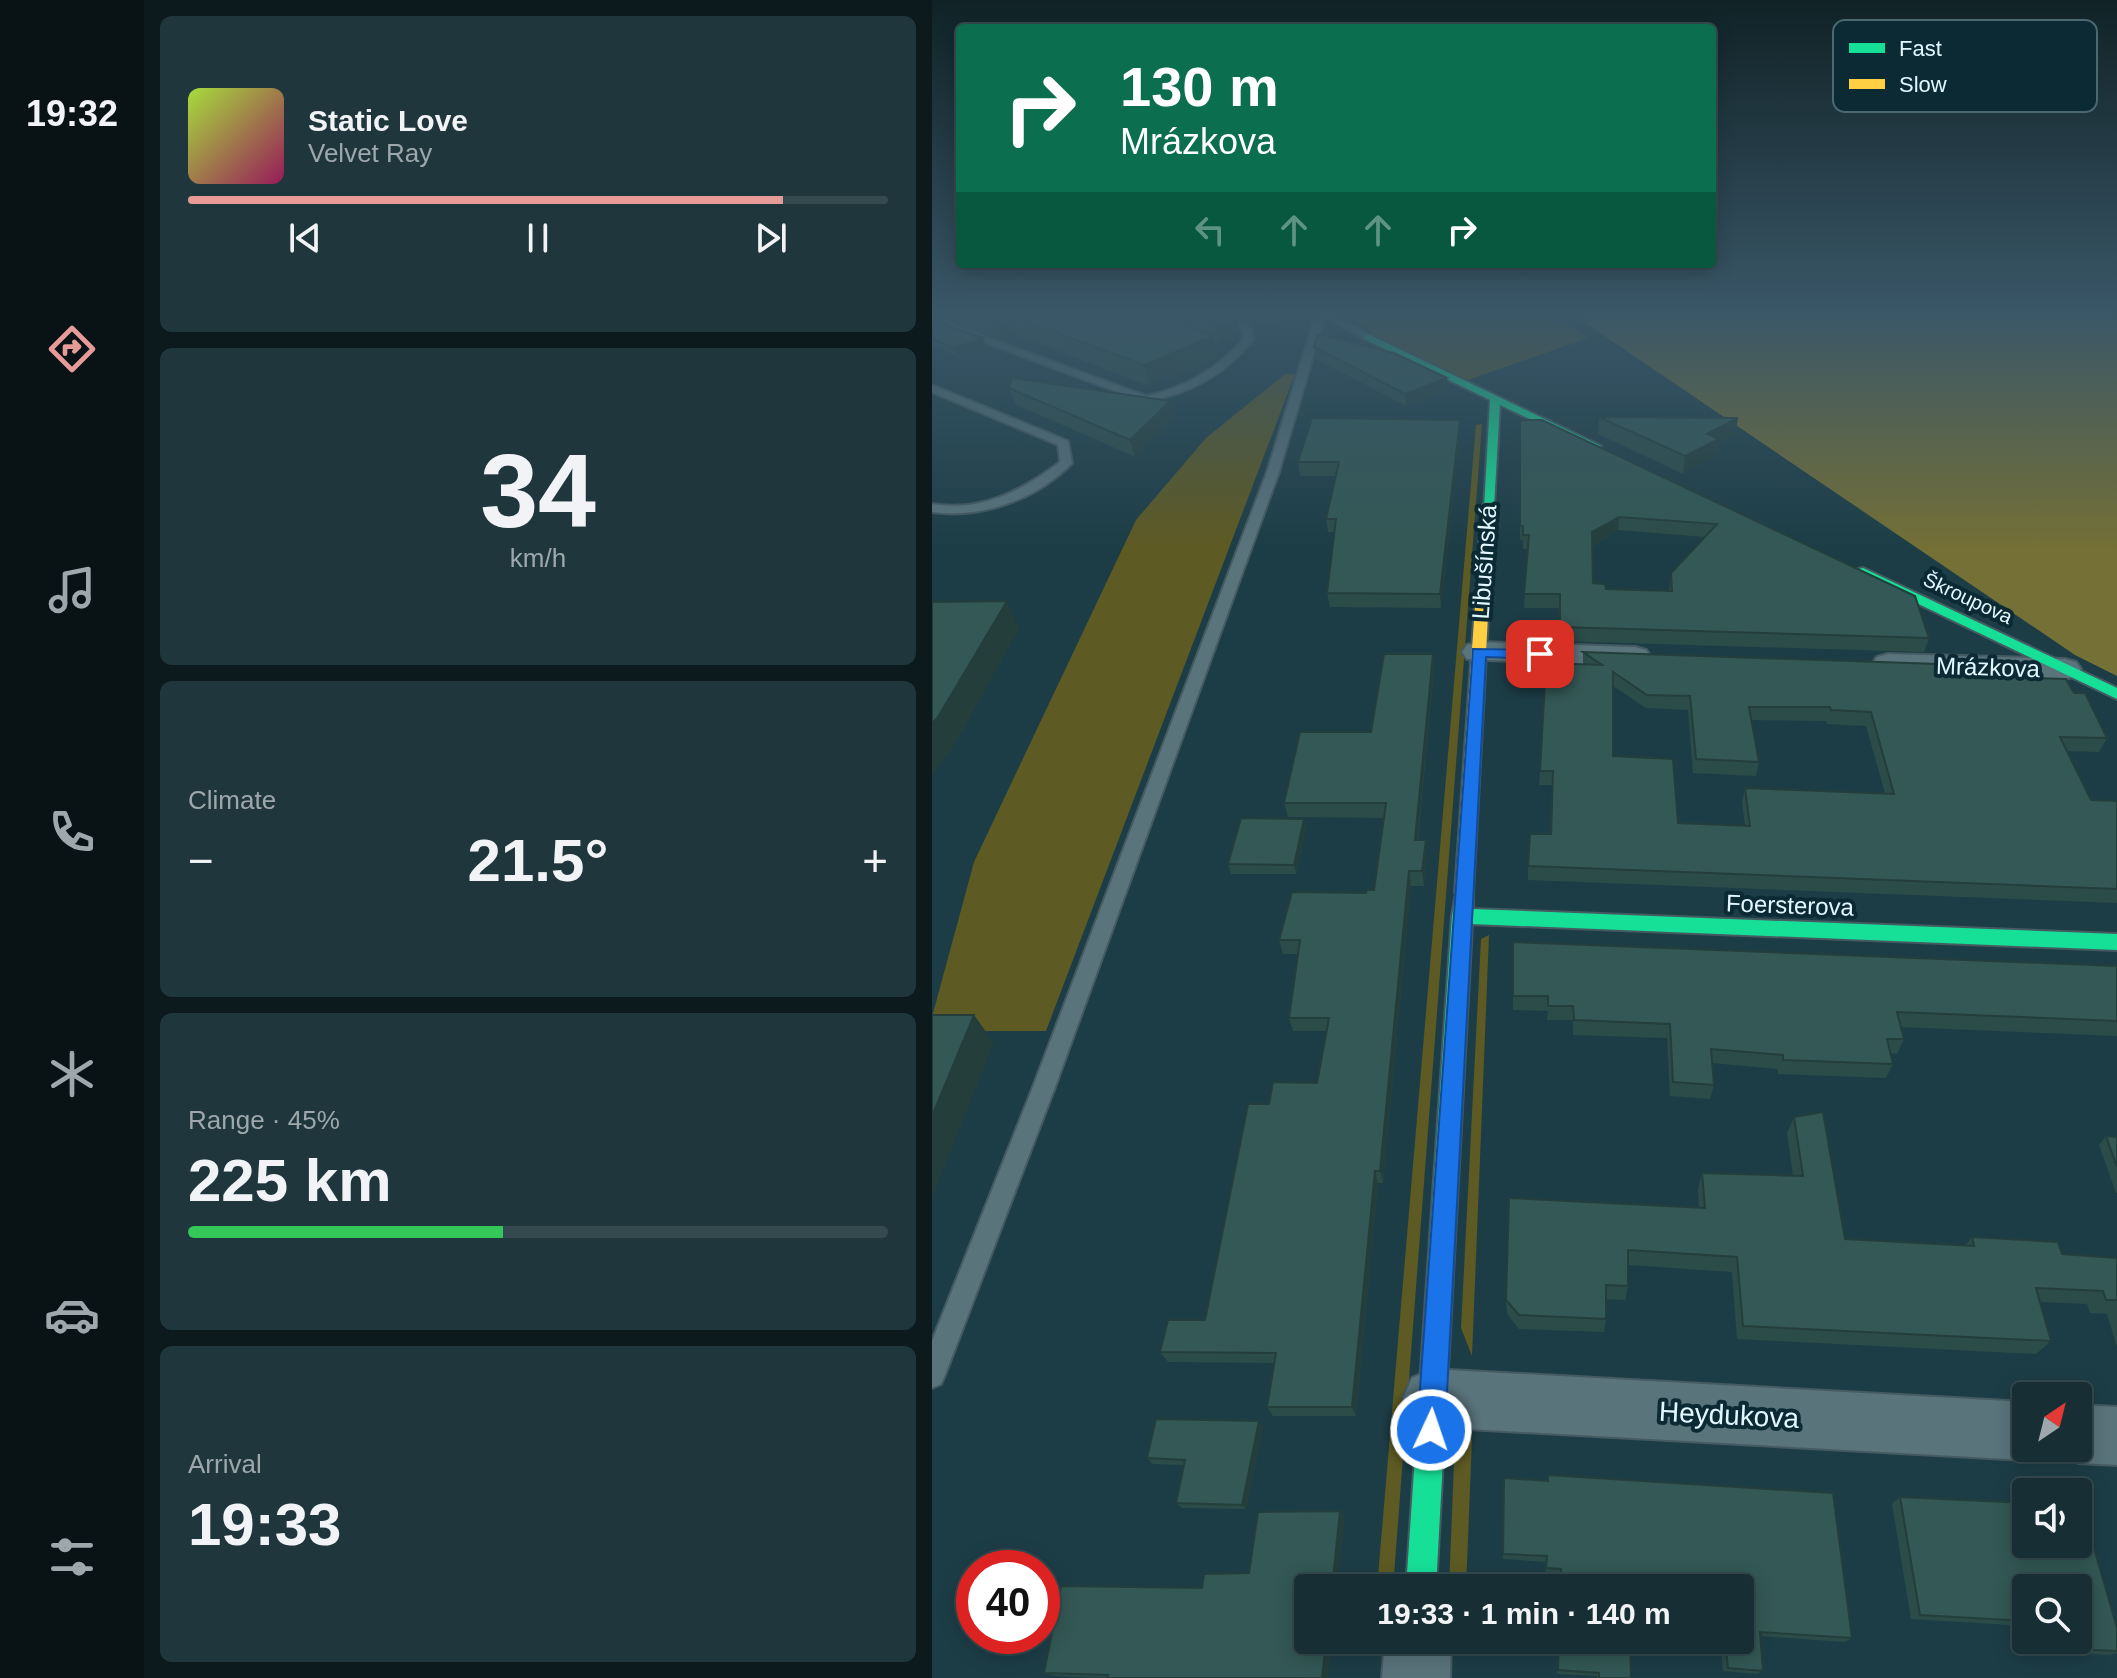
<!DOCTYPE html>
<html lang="en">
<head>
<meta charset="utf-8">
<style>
  :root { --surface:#162e34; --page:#1f363c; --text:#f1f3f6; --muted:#9ea8ac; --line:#354a4f; --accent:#e69b98 }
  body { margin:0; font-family:Arial,sans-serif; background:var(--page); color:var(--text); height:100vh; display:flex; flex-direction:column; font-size:30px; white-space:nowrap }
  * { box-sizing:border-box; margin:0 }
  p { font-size:26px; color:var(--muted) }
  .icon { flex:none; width:44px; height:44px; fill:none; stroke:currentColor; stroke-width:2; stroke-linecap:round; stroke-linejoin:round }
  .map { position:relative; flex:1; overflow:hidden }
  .panel { display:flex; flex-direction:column; gap:16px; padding:16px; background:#0c191d; width:788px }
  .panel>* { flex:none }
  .banner { position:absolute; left:24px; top:24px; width:760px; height:244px; border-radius:8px; box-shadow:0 4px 20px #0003,0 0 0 2px var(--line); background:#0b6e4f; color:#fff; overflow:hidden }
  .needle { width:52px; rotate:35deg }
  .controls { position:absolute; left:1080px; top:1382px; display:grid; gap:16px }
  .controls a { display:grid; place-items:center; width:80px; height:80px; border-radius:8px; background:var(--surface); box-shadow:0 4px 20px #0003,0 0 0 2px var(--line); font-size:40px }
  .speed { position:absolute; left:24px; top:1550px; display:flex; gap:16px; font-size:40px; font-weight:700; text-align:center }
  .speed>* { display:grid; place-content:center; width:104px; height:104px; border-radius:50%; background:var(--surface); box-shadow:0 4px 20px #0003,0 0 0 2px var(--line); line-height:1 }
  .speed .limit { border:12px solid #d22; background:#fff; color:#111 }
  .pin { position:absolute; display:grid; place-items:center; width:68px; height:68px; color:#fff; margin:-34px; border-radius:16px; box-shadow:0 4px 12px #0006 }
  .me { position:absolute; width:88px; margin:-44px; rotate:3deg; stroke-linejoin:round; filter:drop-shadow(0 0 6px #0008) }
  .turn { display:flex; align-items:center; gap:28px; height:168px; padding:0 32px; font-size:36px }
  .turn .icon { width:104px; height:104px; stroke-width:2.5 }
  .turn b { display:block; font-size:56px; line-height:68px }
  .lanes { display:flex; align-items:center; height:76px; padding:0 32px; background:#0003; justify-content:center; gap:40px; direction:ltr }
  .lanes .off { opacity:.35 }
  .big { font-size:60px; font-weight:800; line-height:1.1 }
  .panel .card { flex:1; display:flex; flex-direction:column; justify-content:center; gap:12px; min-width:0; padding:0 28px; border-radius:12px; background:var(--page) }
  .panel .dial { align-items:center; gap:0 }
  .dial b { font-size:104px; line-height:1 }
  .song { display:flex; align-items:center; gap:24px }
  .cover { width:96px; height:96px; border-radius:12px; background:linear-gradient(135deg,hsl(80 70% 55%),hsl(330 70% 35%)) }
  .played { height:8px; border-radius:4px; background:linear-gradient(90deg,var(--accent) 85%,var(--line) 85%) }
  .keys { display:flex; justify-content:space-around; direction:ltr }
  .heat { display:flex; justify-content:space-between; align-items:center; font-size:44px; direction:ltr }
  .charge { height:12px; border-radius:6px; background:linear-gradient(90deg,#34c759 45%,var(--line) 0) }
  .trip { position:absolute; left:362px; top:1574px; width:460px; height:80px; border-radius:8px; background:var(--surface); box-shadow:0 4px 20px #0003,0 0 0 2px var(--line); font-weight:800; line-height:80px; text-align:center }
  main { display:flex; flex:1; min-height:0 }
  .tabs { display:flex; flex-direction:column; width:144px; justify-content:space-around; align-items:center; background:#091215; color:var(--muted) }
  .tabs .icon { width:56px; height:56px }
  .tabs .active { color:var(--accent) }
  .tabs b { font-size:36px; color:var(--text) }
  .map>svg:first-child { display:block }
  .green { fill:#5e5a23 }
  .forest { fill:#747036 }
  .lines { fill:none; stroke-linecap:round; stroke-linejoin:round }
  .lane-casing { stroke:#455a61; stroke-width:4 }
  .street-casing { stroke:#455a61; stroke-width:4 }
  .fast-casing { stroke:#455a61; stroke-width:4 }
  .slow-casing { stroke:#455a61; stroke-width:4 }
  .lane { fill:#5a747c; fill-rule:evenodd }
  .street { fill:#5a747c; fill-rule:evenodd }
  .fast { fill:#16e098; fill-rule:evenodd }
  .slow { fill:#ffcf43; fill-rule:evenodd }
  .wall { fill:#2c4c49; fill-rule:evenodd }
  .shaded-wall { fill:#243e3c }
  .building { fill:#335855; stroke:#243e3c; stroke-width:2; fill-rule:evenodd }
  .route { fill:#1a73e8; stroke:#114b97; stroke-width:2 }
  .labels { text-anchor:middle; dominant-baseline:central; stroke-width:8; stroke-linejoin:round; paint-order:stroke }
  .far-street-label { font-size:20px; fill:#e3f7ff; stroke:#0c2a34 }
  .street-label { font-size:24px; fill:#e3f7ff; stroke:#0c2a34 }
  .near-street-label { font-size:28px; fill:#e3f7ff; stroke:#0c2a34 }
  .key { fill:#0c2a34; stroke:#4c6871; stroke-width:2 }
  .key-label { font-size:22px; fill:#e3f7ff }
</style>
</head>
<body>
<main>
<nav class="tabs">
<b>19:32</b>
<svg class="icon active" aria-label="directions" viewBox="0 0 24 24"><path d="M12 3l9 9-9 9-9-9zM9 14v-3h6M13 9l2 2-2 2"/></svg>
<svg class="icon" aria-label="music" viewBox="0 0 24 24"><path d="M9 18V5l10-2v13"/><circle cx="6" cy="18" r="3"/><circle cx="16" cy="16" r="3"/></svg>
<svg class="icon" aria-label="phone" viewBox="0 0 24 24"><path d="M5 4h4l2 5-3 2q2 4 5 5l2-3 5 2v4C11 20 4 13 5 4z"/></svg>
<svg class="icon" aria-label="climate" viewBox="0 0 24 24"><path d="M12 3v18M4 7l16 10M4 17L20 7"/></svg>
<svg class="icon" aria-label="car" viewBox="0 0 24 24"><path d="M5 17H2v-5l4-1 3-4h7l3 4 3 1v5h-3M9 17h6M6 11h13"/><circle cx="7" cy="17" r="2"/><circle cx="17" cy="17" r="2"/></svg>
<svg class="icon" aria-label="filters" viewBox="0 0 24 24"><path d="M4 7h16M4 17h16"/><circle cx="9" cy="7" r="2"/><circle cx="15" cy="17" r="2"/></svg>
</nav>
<section class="panel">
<div class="card">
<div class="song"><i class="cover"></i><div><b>Static Love</b><p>Velvet Ray</p></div></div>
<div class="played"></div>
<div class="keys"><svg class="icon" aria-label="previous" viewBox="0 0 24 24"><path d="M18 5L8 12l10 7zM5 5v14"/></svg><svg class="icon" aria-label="pause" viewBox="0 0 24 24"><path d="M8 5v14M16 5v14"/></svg><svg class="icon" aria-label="next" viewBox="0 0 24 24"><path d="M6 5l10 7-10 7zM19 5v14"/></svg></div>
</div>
<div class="card dial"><b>34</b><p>km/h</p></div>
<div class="card"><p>Climate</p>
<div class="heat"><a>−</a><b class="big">21.5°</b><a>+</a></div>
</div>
<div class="card"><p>Range · 45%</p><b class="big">225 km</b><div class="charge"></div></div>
<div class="card"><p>Arrival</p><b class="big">19:33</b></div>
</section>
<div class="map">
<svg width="1185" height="1678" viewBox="0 0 1185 1678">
  <rect width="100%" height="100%" fill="#1d3d46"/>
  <g class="green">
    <path d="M425 314H623L657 338 533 381 448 338 423 321Z"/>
    <path d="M353 374H363L114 1031H0V1017L42 862 204 520 274 438Z"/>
    <path d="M550 424 461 1588H445L544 425Z"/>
    <path d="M557 935 540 1356 529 1328 549 939Z"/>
    <path d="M540 1439 534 1588H517L522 1463Z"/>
  </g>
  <path class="forest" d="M640 314H1185V676L1143 655Z"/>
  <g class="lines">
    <defs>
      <g id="lane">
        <path d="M278 314H290L319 328 321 340C293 375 257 394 213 402L0 323V317L214 396C254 388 284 369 311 340V331Z"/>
        <path d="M384 314H402L440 337 432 339 393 316 347 472 123 1087 13 1375 9 1384 0 1388V1341L101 1087 335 472Z"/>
        <path d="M0 385 136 441 140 463C105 499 50 519 0 512V504C50 512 89 491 128 462L126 445 0 392Z"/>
      </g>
      <g id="street">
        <path d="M546 642 703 647 714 650 719 657 714 664 703 667 535 659 530 652 535 645Z"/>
        <path d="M956 654 1133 659 1144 662 1149 669 1144 676 1133 679 945 671 940 664 945 657Z"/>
        <path d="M500 1369 1094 1402V1448H1116L1094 1460 500 1427 480 1418 471 1398 480 1378Z"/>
        <path d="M1146 1405 1185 1407V1465L1146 1463 1125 1455 1123 1448H1146Z"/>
        <path d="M453 1640H519L518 1678H450Z"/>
      </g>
      <g id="fast">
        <path d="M432 335H438L669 446 659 448 568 405 562 506 552 509 558 400 432 339Z"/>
        <path d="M931 568 1185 688V699L926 575V569Z"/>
        <path d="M532 885 539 887 541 892V909L1185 934V950L540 924 504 1588H474L520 916 525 887Z"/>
      </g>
      <path id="slow" d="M556 502 562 506 541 892 539 897H525L523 892 550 506Z"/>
    </defs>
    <use href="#lane" class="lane-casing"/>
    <use href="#street" class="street-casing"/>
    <use href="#fast" class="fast-casing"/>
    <use href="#slow" class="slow-casing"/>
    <use href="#lane" class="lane"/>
    <use href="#street" class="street"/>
    <use href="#fast" class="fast"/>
    <use href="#slow" class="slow"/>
  </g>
  <g class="wall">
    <path d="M16 314H357L322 329 305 319 308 333 288 343 282 341 285 356 217 386 84 335 71 340 19 321Z"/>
    <path d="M0 320 54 346 26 356 0 346Z"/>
    <path d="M382 347 515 378V390L474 406 384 359Z"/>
    <path d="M77 388 238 401 242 417 203 457 83 404Z"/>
    <path d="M667 417 806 418 803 435 787 444 785 456 751 474 666 434Z"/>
    <path d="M528 420V433L509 608 398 607 395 593 403 532H396L394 519 404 476H368L366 462Z"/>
    <path d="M588 420 997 638 992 652 628 641V608H592L595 549H591V540H588ZM686 530 773 537 739 573 737 591 674 589 661 583 660 546Z"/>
    <path d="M651 652 1010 675 1142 693 1175 738 1167 752 1135 751 1159 800 1185 801V903L596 880V866L619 834 620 785H607L608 771 651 664ZM681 686 714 708 756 710 761 773 824 776 827 762 820 720 894 721 895 724 934 726 953 793 813 788 810 802 813 826 746 823 681 756Z"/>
    <path d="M502 668 486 840 495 854 492 886H479L451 1183H446L424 1416H341L335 1407 342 1363 236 1362 228 1352 273 1320 337 1104 385 1083 394 1031H361L357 1018 366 954H351L347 940 442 890 452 818 356 817 352 803 439 732Z"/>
    <path d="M372 819 374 828 364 874H299L296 864Z"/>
    <path d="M581 942 1185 966V1036L969 1027 972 1039 965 1054 958 1053 961 1064 954 1078 846 1074V1069L780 1063 782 1085 778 1099 738 1096 735 1038 641 1035V1020H615L616 1011 581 1010Z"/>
    <path d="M862 1117 913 1239 1033 1246 1040 1237 1130 1254 1185 1258V1347L1175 1314 1158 1313 1155 1304 1108 1302 1119 1341 1104 1354 805 1339 800 1272 696 1265V1286L693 1300 674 1299V1319L672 1332 587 1329 575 1314 574 1300 767 1208 766 1189 770 1173 861 1176 855 1133Z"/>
    <path d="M1174 1136 1185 1137V1193H1184L1167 1145Z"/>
    <path d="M331 1426 314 1509 250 1508 244 1503 252 1465 221 1464 215 1458Z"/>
    <path d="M572 1478 920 1638 913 1642 828 1636 831 1671 825 1674 791 1671 788 1640H808V1588H628L629 1574 613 1573 614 1562 571 1559Z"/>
    <path d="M968 1497 1185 1628V1653L1177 1655 1109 1651 1107 1640H1146L1094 1588V1626L979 1619 960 1504Z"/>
    <path d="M408 1511 413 1518 175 1678 124 1676 112 1673 270 1588 317 1573Z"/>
    <path d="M626 1640H698L699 1678H665V1676L625 1674Z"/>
  </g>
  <g class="shaded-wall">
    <path d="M302 314H304L308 333 288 343 284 323Z"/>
    <path d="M319 314H357L322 329Z"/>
    <path d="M77 315 84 335 71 340 64 320Z"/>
    <path d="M281 336 285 356 217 386 212 365Z"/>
    <path d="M51 338 54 346 26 356 23 348Z"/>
    <path d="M515 378V390L474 406 473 394Z"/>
    <path d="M238 401 242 417 203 457 198 440Z"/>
    <path d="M806 418 803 435 787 444 785 456 751 474 753 456 775 434Z"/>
    <path d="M528 420V433L509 608 508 594Z"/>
    <path d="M687 517 686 530 659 546 660 532Z"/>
    <path d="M75 601 87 629 22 746 8 763 0 776V724Z"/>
    <path d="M501 654 502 668 484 854 483 840Z"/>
    <path d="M372 819 374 828 364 874 362 865Z"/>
    <path d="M494 840 495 854 492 886 490 871Z"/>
    <path d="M477 871 479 886 451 1183 448 1171Z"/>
    <path d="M42 1015 62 1043 0 1198V1116Z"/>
    <path d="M443 1171 446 1183 424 1416 420 1407Z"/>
    <path d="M327 1421 331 1426 314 1509 310 1505Z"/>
    <path d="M408 1511 413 1518 405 1588H400Z"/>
    <path d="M394 1640H400L396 1678H390Z"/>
  </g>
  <g class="building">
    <path d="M47 314H223L281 336 212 365 77 315 64 320Z"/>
    <path d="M258 314H302L284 323Z"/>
    <path d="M0 320 51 338 23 348 0 339Z"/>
    <path d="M386 334 462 353 515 378 473 394 382 347Z"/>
    <path d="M80 378 238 401 198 440 77 388Z"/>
    <path d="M667 417 806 418 775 434 787 439 753 456Z"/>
    <path d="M380 418 528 420 508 594 395 593 404 519H394L407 462H366Z"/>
    <path d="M588 420H610L983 596 997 638 628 627V594H592L597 535H591V526H588ZM687 517 785 524 739 573 740 591 674 589 673 584 661 583 660 532Z"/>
    <path d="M75 601 6 717 0 724V602Z"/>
    <path d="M651 652 1006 664 1010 675 1134 679 1142 693H1153L1175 738 1128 737 1159 800 1185 801V889L596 866 598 834H619L621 771H608L614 663 670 665ZM681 672 715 695 758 696 764 759 827 762 817 707H898L899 710 939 712 962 794 813 788 818 826 746 823 741 759 681 756Z"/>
    <path d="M452 654H501L483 840H494L490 871H477L448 1171H443L420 1407H335L344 1353 228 1352 236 1320H273L316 1104H337L341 1082 385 1083 397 1018H357L368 940H347L360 892 434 893 435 890H442L454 803H352L368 732H439Z"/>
    <path d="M309 818 372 819 362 865 296 864Z"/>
    <path d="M581 942 1185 966V1021L965 1012 972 1039H955L961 1064 851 1060V1055L779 1049 782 1085 741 1082 738 1024 642 1020 641 1006H616V996H581Z"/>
    <path d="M0 1015H42L0 1116Z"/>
    <path d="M891 1112 913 1239 1042 1246 1040 1237 1126 1242 1130 1254 1185 1258V1300H1174L1171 1291 1104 1288 1119 1341 811 1326 805 1257 696 1250V1286L674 1285V1319L587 1315 574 1300 577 1198 773 1208 770 1173 871 1176 862 1117Z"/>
    <path d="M1174 1136 1185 1137V1167Z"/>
    <path d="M224 1419 327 1421 310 1505 244 1503 253 1460 215 1458Z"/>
    <path d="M616 1475 901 1493 920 1638 828 1632 831 1671 796 1668 793 1640H808V1588H629V1569L614 1568 615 1556 571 1554 572 1478 616 1481Z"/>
    <path d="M968 1497 1094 1503V1544H1146V1506H1150L1185 1628V1651L1122 1648 1121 1640H1146V1588H1094V1621L988 1615Z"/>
    <path d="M408 1511 400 1588H376V1640H394L390 1678H175L176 1675 112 1673 129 1586 270 1588 272 1574 317 1573 326 1512Z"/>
    <path d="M627 1640H698L699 1678H667V1673L626 1670Z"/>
  </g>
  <linearGradient id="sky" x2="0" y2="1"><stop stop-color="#102226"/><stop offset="0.57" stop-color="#3a5768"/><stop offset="1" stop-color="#3a5768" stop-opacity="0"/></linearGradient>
  <rect width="1185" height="549" fill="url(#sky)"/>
  <path class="route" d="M541 649 608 650 616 654 608 659 554 657 513 1430 508 1440 499 1444 489 1440 485 1430Z"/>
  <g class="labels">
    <g class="far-street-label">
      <text transform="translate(1036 598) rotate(25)">Škroupova</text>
    </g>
    <g class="street-label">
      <text transform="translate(552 562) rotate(-86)">Libušínská</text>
      <text transform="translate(1056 667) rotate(2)">Mrázkova</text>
      <text transform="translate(858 905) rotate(2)">Foersterova</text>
    </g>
    <g class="near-street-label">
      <text transform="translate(797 1415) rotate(3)">Heydukova</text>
    </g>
  </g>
  <rect x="901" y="20" width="264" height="92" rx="12" class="key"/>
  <rect x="917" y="43" width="36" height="10" fill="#16e098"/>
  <rect x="917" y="79" width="36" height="10" fill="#ffcf43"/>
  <g class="key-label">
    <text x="967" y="56">Fast</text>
    <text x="967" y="92">Slow</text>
  </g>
</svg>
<div class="controls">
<a><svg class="needle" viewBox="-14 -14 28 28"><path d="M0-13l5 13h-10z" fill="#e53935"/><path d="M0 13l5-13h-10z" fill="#9ea8ac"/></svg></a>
<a><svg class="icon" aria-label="sound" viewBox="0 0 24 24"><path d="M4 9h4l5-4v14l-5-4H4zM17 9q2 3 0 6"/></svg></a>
<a><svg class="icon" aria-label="search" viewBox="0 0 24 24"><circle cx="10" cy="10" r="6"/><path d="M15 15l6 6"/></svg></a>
</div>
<div class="speed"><div class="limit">40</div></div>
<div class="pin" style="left:608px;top:654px;background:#d93025"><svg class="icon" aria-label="arrive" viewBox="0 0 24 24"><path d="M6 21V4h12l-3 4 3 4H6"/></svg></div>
<svg class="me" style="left:499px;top:1430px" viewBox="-20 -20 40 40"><circle r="17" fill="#1a73e8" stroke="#fff" stroke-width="3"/><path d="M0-11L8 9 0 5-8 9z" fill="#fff"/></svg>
<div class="trip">19:33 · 1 min · 140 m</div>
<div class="banner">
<div class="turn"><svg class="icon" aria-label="right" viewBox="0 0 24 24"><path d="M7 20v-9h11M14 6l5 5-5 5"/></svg><div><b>130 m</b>Mrázkova</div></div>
<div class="lanes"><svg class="icon off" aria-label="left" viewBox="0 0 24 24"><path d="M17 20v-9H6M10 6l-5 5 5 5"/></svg><svg class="icon off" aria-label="ahead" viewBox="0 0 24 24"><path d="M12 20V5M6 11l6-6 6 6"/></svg><svg class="icon off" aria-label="ahead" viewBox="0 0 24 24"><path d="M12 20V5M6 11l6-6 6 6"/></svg><svg class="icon" aria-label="right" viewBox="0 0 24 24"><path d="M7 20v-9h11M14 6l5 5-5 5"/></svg></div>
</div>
</div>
</main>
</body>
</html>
